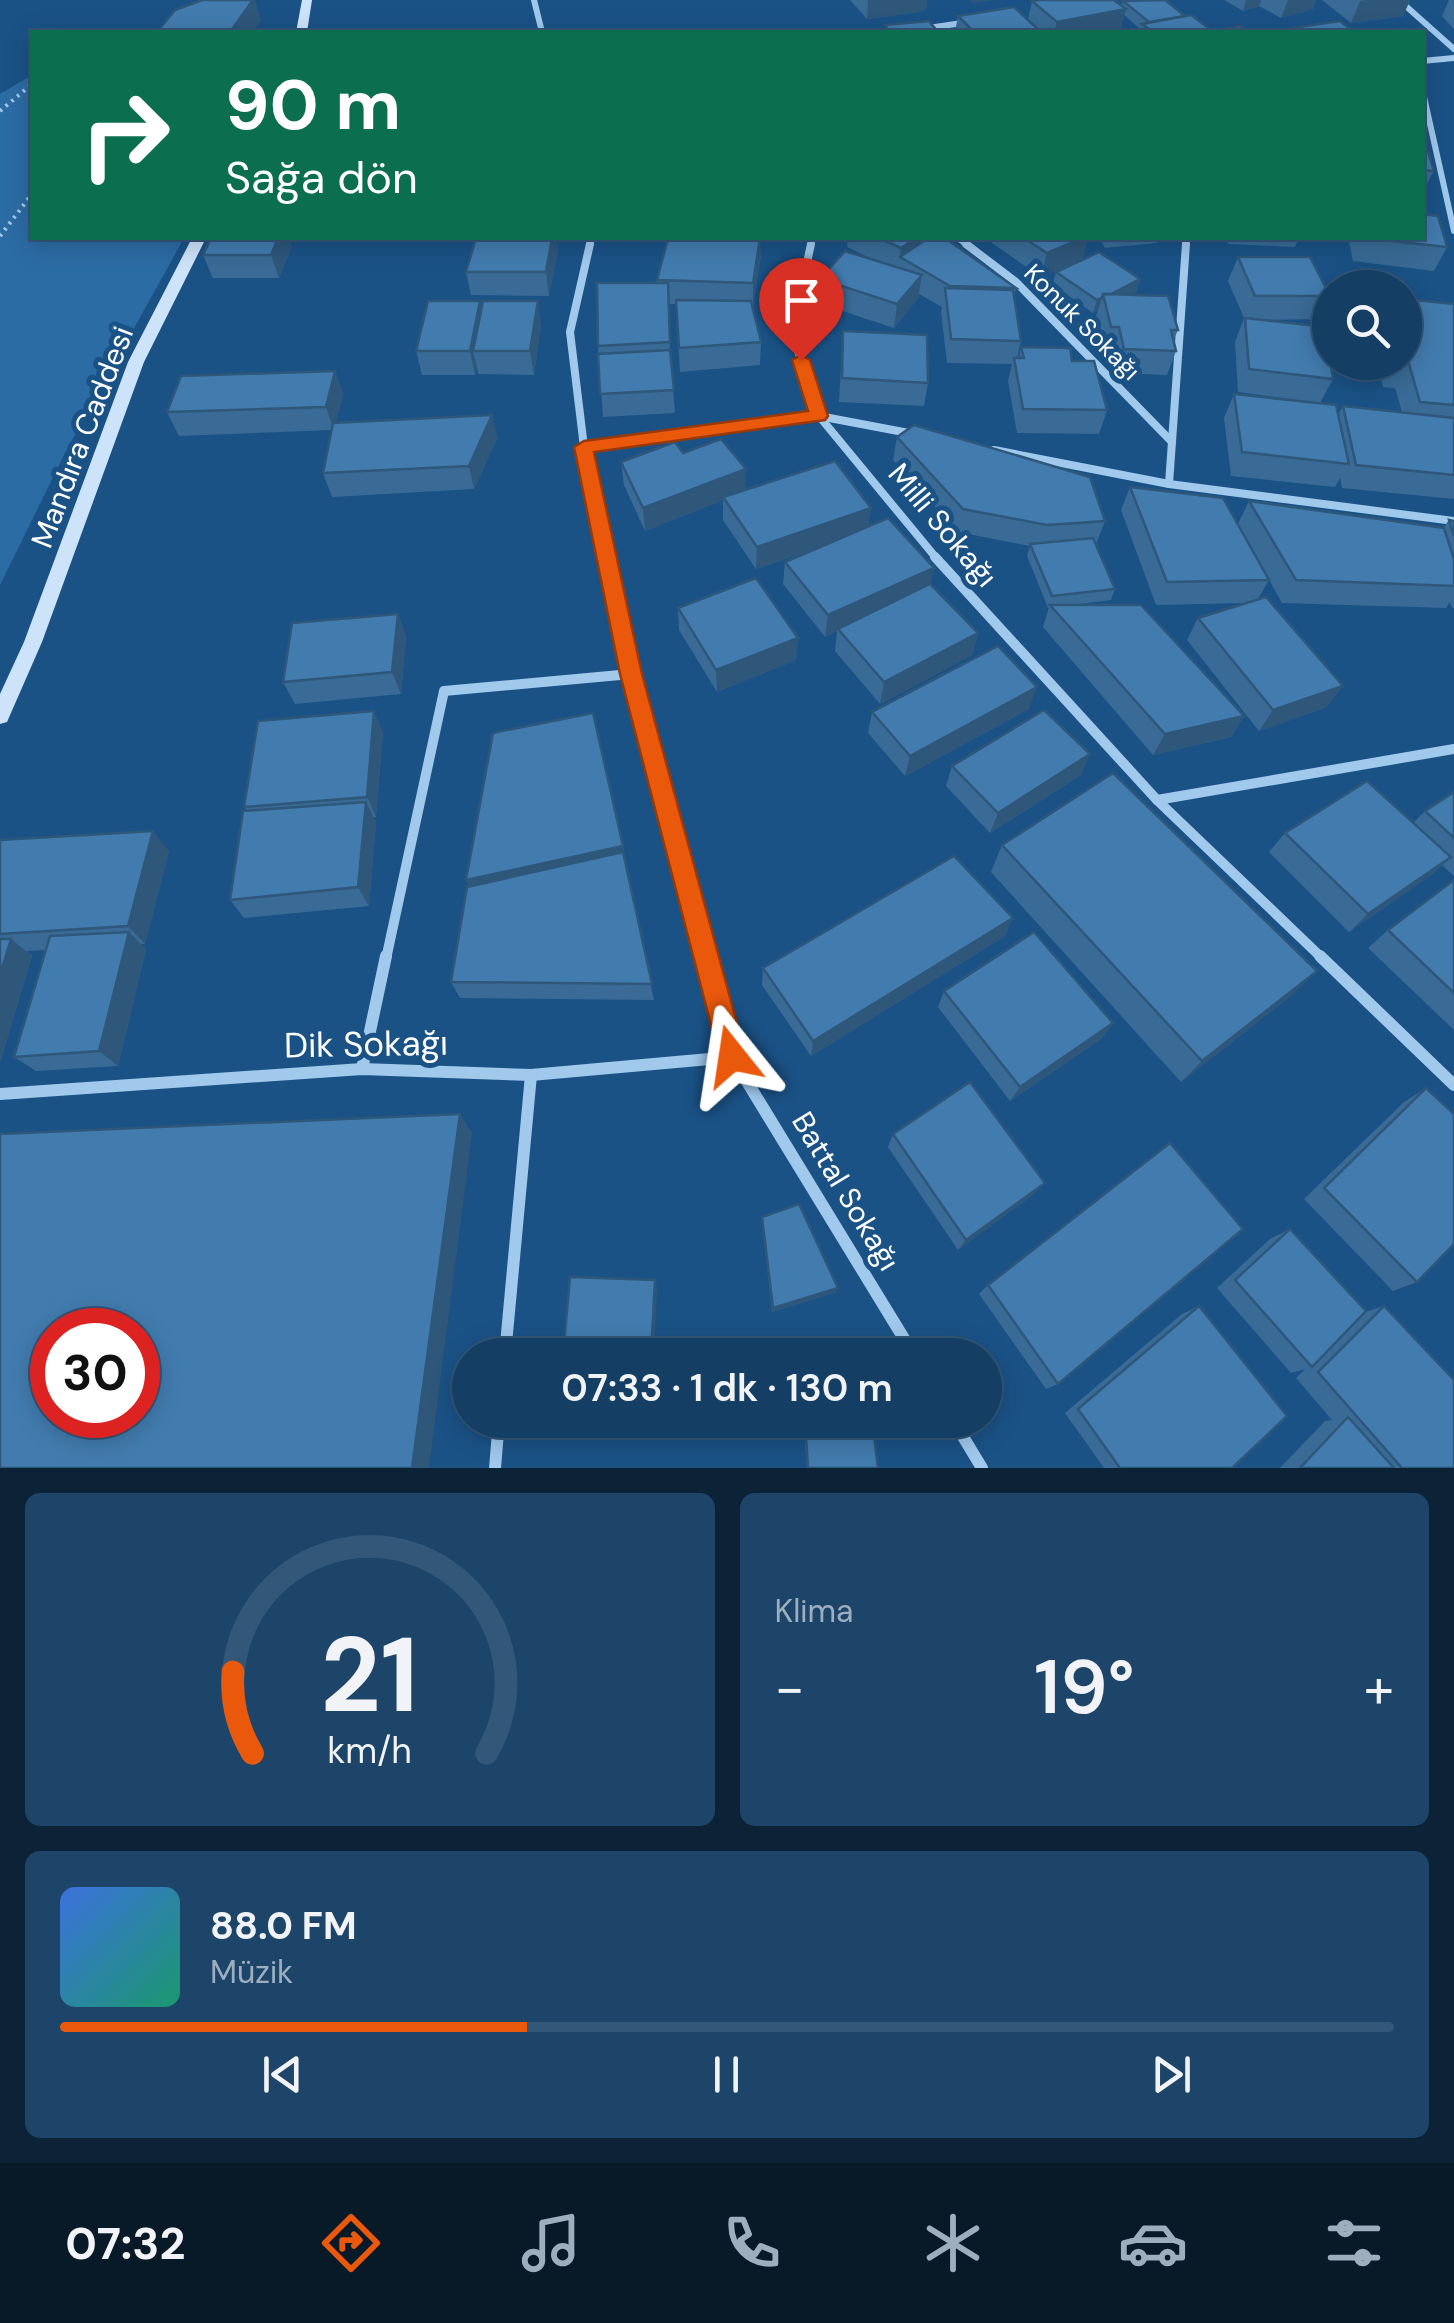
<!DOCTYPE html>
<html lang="tr">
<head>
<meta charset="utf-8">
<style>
  :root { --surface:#143e64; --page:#1d456a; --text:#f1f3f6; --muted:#9daebf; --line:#335778; --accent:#ea580c }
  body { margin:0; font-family:"DM Sans",sans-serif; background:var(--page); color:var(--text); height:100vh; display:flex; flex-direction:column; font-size:38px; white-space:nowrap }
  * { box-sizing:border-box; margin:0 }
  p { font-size:32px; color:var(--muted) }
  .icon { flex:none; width:55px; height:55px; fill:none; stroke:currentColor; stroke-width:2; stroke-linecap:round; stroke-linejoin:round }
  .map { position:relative; height:1468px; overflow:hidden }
  .panel { display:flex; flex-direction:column; gap:25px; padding:25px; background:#0b2237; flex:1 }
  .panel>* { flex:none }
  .guide { position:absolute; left:30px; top:30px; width:1395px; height:210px; border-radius:0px; box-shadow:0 5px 25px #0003,0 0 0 2px var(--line); background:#0b6e4f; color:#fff; overflow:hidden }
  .tools { position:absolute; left:1312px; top:270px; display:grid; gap:20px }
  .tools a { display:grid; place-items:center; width:110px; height:110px; border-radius:50%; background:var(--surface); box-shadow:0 5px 25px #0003,0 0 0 2px var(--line); font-size:50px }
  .speed { position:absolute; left:30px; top:1308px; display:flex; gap:20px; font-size:50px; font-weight:700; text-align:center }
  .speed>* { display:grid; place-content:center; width:130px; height:130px; border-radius:50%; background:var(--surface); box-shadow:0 5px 25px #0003,0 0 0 2px var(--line); line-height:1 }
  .speed .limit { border:15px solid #d22; background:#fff; color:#111 }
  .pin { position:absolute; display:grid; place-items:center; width:85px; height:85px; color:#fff; margin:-102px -42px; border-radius:50% 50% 50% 0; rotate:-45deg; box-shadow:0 0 10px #0007 }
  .pin .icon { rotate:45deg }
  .me { position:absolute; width:110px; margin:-55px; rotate:345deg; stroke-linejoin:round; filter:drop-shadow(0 0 8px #0008) }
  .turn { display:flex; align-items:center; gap:35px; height:210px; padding:0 30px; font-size:45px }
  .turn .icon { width:130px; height:130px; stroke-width:2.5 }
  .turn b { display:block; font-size:70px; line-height:85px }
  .big { font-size:75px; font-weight:600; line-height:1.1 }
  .panel .card { flex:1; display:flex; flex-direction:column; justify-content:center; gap:15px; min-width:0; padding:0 35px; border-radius:15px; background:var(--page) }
  .panel .dial { align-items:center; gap:0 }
  .dial svg { height:260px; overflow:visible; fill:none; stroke:var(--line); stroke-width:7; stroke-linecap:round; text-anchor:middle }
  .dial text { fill:var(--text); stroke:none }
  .song { display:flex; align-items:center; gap:30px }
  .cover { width:120px; height:120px; border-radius:15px; background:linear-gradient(135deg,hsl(220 70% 55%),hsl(160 70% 35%)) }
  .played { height:10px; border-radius:5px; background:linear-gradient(90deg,var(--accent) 35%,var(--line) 35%) }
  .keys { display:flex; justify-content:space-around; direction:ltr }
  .heat { display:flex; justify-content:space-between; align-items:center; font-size:55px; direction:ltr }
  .panel .tiles { flex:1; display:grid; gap:25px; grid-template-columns:1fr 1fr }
  .card:last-child { grid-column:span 2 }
  .trip { position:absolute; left:452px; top:1338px; width:550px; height:100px; border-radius:50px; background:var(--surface); box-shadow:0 5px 25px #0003,0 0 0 2px var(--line); font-weight:600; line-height:100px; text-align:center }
  .tabs { display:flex; height:160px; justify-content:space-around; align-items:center; background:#081928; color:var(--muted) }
  .tabs .icon { width:70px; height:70px }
  .tabs .selected { color:var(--accent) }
  .tabs b { font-size:45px; color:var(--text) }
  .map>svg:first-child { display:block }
  .green { fill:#2c6ca4 }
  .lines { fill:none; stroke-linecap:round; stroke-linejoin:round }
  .path { stroke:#a0c9ec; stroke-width:4; stroke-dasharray:2.5 5; stroke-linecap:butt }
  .street-far3 { stroke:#a0c9ec; stroke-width:6 }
  .street-far2 { stroke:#a0c9ec; stroke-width:8 }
  .street-far1 { stroke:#a0c9ec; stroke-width:10 }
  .street { stroke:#a0c9ec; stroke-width:12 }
  .secondary { fill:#cde3f9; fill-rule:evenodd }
  .wall { fill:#396b96 }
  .shaded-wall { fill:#2e577a }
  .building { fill:#427caf; stroke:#2e577a; stroke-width:2.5; fill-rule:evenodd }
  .route { fill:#ea580c; stroke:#983908; stroke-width:2.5 }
  .labels { text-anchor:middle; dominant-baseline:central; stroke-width:10; stroke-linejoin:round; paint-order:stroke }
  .far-street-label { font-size:25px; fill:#fff; stroke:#1a5286 }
  .street-label { font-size:30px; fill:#fff; stroke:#1a5286 }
  .near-street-label { font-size:35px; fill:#fff; stroke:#1a5286 }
</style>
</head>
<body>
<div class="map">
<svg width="1454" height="1468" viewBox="0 0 1454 1468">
  <rect width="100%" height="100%" fill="#1a5286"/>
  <path class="green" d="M32 75V238H184L65 453 0 585V94Z"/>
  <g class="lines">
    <g class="path">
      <path d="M0 111 32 84"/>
      <path d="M0 236 32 194"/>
    </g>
    <g class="street-far3">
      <path d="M534 0 542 32"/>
      <path d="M1399 0 1454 49"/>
      <path d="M901 32 969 22"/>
      <path d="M1422 61 1454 58"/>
      <path d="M1422 88 1454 231"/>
      <path d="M958 238 969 246"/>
      <path d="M589 246 591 238"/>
      <path d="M810 246 812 238"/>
      <path d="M1185 246 1186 238"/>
    </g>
    <g class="street-far2">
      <path d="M590 244 570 332 584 447 607 559"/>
      <path d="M811 244 792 332 819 416 937 559"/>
      <path d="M966 244 1016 282 1172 442"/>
      <path d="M584 447 819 416 914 434"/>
      <path d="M994 450 1169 484 1454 521"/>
      <path d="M1169 484 1186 244"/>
    </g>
    <g class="street-far1">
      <path d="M607 557 631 674 706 959"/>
      <path d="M935 557 1157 800"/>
      <path d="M386 959 444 691 631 674"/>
      <path d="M1323 959 1157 800 1454 749"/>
    </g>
    <g class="street">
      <path d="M705 956 732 1057 914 1355"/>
      <path d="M1320 956 1454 1085"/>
      <path d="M362 1069 386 956"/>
      <path d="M0 1094 362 1069 531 1075 732 1057"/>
      <path d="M505 1355 531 1075"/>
      <path d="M953 1420 982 1468"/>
      <path d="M495 1468 499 1420"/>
    </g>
    <g class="secondary">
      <path d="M302 0H312L307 32H296Z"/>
      <path d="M192 238H206L144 362 42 642 7 722 0 724V694L24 642 128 362Z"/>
    </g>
  </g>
  <g class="wall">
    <path d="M850 0H927L926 11 867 19Z"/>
    <path d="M1224 0H1316L1313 9 1281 18 1259 6 1243 11Z"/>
    <path d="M1322 0H1410L1403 16 1351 23Z"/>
    <path d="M1449 0H1454V29L1442 16Z"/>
    <path d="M1032 1 1122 5 1123 1 1185 16 1213 31 1252 32H1139L1140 29 1124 15 1120 31 1111 32H955L958 16 1028 20Z"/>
    <path d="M1422 132 1434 171 1422 192Z"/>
    <path d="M476 238H556L558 249 549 296 471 295 466 272Z"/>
    <path d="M848 238H945L1016 288 1014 297 1021 341 1017 358H1019L1021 347 1072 361 1107 410 1099 434 1017 433 1008 381 1012 364 947 363 941 312 942 307 919 294 918 298 894 328 818 303 820 279 872 259 847 247Z"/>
    <path d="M994 238H1088L1082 259 1041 277 992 243Z"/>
    <path d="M1099 238H1159L1157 243 1105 248Z"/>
    <path d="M1229 238H1299L1295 247 1228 244Z"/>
    <path d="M1348 238H1422L1447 247 1434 271 1353 261Z"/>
    <path d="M292 246 279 278H213L203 255Z"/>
    <path d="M761 254 753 307 761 342 760 365 680 372 676 304H669L670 355 675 413 603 417 598 346 657 283V280Z"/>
    <path d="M1238 257 1330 295 1319 319 1259 320 1333 379 1320 403 1238 392 1235 342 1244 318 1228 281Z"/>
    <path d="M1056 272 1140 279 1136 292 1130 294 1178 330 1173 341 1176 351 1167 375 1116 373 1112 351 1103 350 1096 317 1098 310 1093 313 1053 285Z"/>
    <path d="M1454 304V499L1342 488 1340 478 1335 487 1231 476 1224 418 1234 394 1338 415 1343 406 1402 412 1395 388 1383 387 1377 362H1405Z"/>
    <path d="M481 309 541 325 534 375 478 374 477 367 475 375H422L416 351Z"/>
    <path d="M843 331 928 383 924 406 839 402Z"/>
    <path d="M335 371 343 394 336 422 492 415 497 438 474 489 332 497 323 473 332 430 179 436 167 412Z"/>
    <path d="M897 437 1105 521 1096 544 1115 589 1111 600 1072 605 1244 716 1231 737 1153 755 1043 627 1049 607 1048 608 1027 556 1030 546 958 532 893 460Z"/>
    <path d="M683 453 745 490 871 508 868 526 934 568 930 584 978 633 972 655 880 704 835 651 837 631 825 637 783 584 785 562 815 549 756 569 723 520V500L645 531 624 485 621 462Z"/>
    <path d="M1130 487 1238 524 1249 501 1443 528 1449 520 1454 521V608H1452L1450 602 1446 608 1282 603 1248 542 1269 580 1258 599 1327 707 1259 731 1187 640 1198 618 1246 603 1156 605 1121 510Z"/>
    <path d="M678 608 798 638 796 660 717 692 679 630Z"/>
    <path d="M398 614 406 637 401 694 295 704 283 682Z"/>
    <path d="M1029 709 905 776 868 733 872 712Z"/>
    <path d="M383 732 376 817H373L376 822 369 906 244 918 230 900 247 810 244 807Z"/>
    <path d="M952 766 1081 775 990 833 946 786Z"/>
    <path d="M1454 792V876L1442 865 1431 875 1349 932 1269 852 1285 833 1413 823 1425 811Z"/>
    <path d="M0 840 169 851 145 944H141L146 949 118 1066 36 1071 14 1057 46 950 26 951 32 956 0 1062Z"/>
    <path d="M1002 845 1292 995 1181 1082 991 872Z"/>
    <path d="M623 846 654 1000 460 998 451 982Z"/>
    <path d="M1454 880V1030L1368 948 1388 930Z"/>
    <path d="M1005 936 811 1056 762 985 763 968Z"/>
    <path d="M944 991 1113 1023 1101 1039 1010 1101 938 1007Z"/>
    <path d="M1426 1088 1417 1282 1393 1291 1304 1199 1404 1102Z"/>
    <path d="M893 1134 1034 1194 958 1250 888 1147Z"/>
    <path d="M762 1217 836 1292 772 1312Z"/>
    <path d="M1290 1229 1365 1312 1384 1306 1454 1468H1280L1325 1421 1332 1420 1296 1378 1305 1369 1291 1373 1217 1288 1270 1239Z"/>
    <path d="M988 1285 1058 1384 1046 1389 979 1294Z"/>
    <path d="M1199 1306 1232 1468H1104L1065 1413 1182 1314Z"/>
    <path d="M803 1420H872L878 1468H807Z"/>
  </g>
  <g class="shaded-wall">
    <path d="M253 0H255L261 20 253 32H230Z"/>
    <path d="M868 0H927L926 11 867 19Z"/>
    <path d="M971 0H995L971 3Z"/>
    <path d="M1246 0H1261L1259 6 1243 11Z"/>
    <path d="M1288 0H1316L1313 9 1281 18Z"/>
    <path d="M1369 0H1410L1403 16 1351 23 1360 1Z"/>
    <path d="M1126 9 1120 31 1111 32H1054L1057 22Z"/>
    <path d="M278 238H289L292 246 279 278 271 255Z"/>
    <path d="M552 238H556L558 249 549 296 546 272Z"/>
    <path d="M760 238 761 254 753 307V283Z"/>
    <path d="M916 238H943L900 257 901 248Z"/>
    <path d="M1083 238H1088L1082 259 1041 277 1047 253Z"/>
    <path d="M922 275 918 298 894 328 897 304Z"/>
    <path d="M1140 279 1136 292 1106 306 1104 297Z"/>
    <path d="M1102 298 1098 310 1093 313 1097 300Z"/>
    <path d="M480 301 484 325 473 351 477 367 475 375 470 351Z"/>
    <path d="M538 301 541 325 534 375 530 351Z"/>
    <path d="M335 371 343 394 334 430 326 407Z"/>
    <path d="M492 415 497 438 474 489 469 466Z"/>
    <path d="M746 469 745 492 723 497V500L645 531 643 508Z"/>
    <path d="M871 508 867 531 756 569 757 547Z"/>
    <path d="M934 568 929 590 838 629 837 631 825 637 828 615Z"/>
    <path d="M398 614 406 637 401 694 392 672Z"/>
    <path d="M978 633 972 655 880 704 884 682Z"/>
    <path d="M798 638 796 660 717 692 716 670Z"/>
    <path d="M1343 686 1327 707 1259 731 1273 710Z"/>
    <path d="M1037 687 1029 709 905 776 910 756Z"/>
    <path d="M374 711 383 732 376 817 367 797Z"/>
    <path d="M1244 716 1231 737 1153 755 1165 734Z"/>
    <path d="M1090 754 1081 775 990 833 998 813Z"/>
    <path d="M366 802 376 822 369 906 358 887Z"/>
    <path d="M153 831 169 851 145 944 128 926Z"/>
    <path d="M623 846 626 865 473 898 466 880Z"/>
    <path d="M1451 857 1431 875 1349 932 1368 914Z"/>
    <path d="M1013 918 1005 936 811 1056 813 1041Z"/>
    <path d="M129 932 146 949 118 1066 99 1051Z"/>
    <path d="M11 939 32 956 0 1062V975Z"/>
    <path d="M1317 971 1292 995 1181 1082 1202 1061Z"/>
    <path d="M1113 1023 1101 1039 1010 1101 1020 1087Z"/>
    <path d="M460 1114 472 1133 429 1468H412Z"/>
    <path d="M1045 1183 1034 1194 958 1250 966 1240Z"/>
    <path d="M655 1280 657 1288 654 1355H651Z"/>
    <path d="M838 1288 836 1292 772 1312 773 1308Z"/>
  </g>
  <g class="building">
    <path d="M202 0H253L230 32H157L175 10Z"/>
    <path d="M1039 0H1114L1126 9 1057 22 1032 1Z"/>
    <path d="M1165 0 1185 16 1149 22 1123 1Z"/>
    <path d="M1014 7 1041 32H974L958 16Z"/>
    <path d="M1191 15 1214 32H1153L1142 24Z"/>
    <path d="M929 21 938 32H888H890L885 25Z"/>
    <path d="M1340 21 1354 32H1298L1292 28Z"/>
    <path d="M1239 26 1252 32 1213 31Z"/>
    <path d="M1422 132 1434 171 1422 170Z"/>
    <path d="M1422 214 1438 216 1447 247 1364 238H1422Z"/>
    <path d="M211 238H278L271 255H203Z"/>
    <path d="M476 238H552L546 272H466Z"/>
    <path d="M668 238H760L753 283 657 280Z"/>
    <path d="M879 238H916L901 248Z"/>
    <path d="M928 238H945L1016 288 950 286 900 257Z"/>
    <path d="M1024 238H1083L1047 253Z"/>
    <path d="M845 251 922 275 897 304 820 279Z"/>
    <path d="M1099 252 1140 279 1111 294H1103L1102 298 1097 300 1056 272Z"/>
    <path d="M1238 257H1310L1330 296H1255Z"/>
    <path d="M597 283H668L670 342 598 346Z"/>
    <path d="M945 288 1013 290 1021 341 951 339Z"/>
    <path d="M1103 294 1168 296 1178 330H1171L1176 351 1124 349 1119 327H1111Z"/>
    <path d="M1405 299 1454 304V405L1420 402 1409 364 1396 363 1405 362Z"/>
    <path d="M676 300 751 301 761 342 679 348Z"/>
    <path d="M428 301H480L470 351H416Z"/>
    <path d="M483 301H538L530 351H473Z"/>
    <path d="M1245 318 1325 327 1333 379 1249 369Z"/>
    <path d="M843 331 927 335 928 383 842 378Z"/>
    <path d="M1021 347 1070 348 1072 361H1094L1107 410 1023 409 1014 358H1024Z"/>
    <path d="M670 350 674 390 600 394 598 354Z"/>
    <path d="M335 371 326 407 167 412 181 376Z"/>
    <path d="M1234 394 1336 405 1349 464 1242 452Z"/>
    <path d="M1343 406 1454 418V475L1356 465Z"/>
    <path d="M492 415 469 466 323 473 333 423Z"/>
    <path d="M914 425 1090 477 1105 521 1047 525 963 509 897 437Z"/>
    <path d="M721 439 746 469 643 508 621 462 675 442 683 453Z"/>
    <path d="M835 461 871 508 757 547 723 497Z"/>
    <path d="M1130 487 1223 498 1269 580 1167 582Z"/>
    <path d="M1249 501 1444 528 1454 559V586L1296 580Z"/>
    <path d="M888 518 934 568 828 615 785 562Z"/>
    <path d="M1449 520 1454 521V536Z"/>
    <path d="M1093 538 1115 589 1052 596 1030 544Z"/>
    <path d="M756 578 798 638 716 670 678 608Z"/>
    <path d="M930 584 978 633 884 682 838 629Z"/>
    <path d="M1266 597 1343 686 1273 710 1198 618Z"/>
    <path d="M1050 605H1141L1244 716 1165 734Z"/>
    <path d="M398 614 392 672 283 682 292 623Z"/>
    <path d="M998 646 1037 687 910 756 872 712Z"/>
    <path d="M1044 710 1090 754 998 813 952 766Z"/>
    <path d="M374 711 367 797 244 807 258 721Z"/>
    <path d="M593 713 623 846 466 880 493 733Z"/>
    <path d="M1113 773 1317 971 1202 1061 1002 845Z"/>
    <path d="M1367 781 1451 857 1368 914 1285 833Z"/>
    <path d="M1454 792V838L1425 811Z"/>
    <path d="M366 802 358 887 230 900 243 811Z"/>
    <path d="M153 831 128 926 0 934V840Z"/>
    <path d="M623 852 652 984 451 982 467 887Z"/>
    <path d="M954 856 1013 918 813 1041 763 968Z"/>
    <path d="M1454 880V993L1388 930Z"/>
    <path d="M129 932 99 1051 14 1057 50 936Z"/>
    <path d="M1034 932 1113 1023 1020 1087 944 991Z"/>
    <path d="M0 939H11L0 975Z"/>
    <path d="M970 1082 1045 1183 966 1240 893 1134Z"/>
    <path d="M1426 1088 1454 1114V1244L1417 1282 1324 1188Z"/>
    <path d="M460 1114 412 1468H0V1134ZM52 1330H138V1415H52Z"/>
    <path d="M1170 1143 1243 1229 1058 1384 988 1285Z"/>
    <path d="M799 1204 838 1288 773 1308 762 1217Z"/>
    <path d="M1290 1229 1366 1311 1312 1367 1235 1280Z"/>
    <path d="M570 1277 655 1280 651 1355H563Z"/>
    <path d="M1199 1306 1287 1416 1232 1468H1120L1078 1409Z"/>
    <path d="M1384 1306 1454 1380V1468H1402L1318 1372Z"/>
    <path d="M1348 1417 1394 1468H1300Z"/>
    <path d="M805 1420H872L878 1468H808Z"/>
  </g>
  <path class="route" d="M801 355 810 360 828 416 825 420 594 452 642 674 746 1056 742 1066 732 1070 723 1066 719 1056 620 674 574 447 584 441 808 411 792 360Z"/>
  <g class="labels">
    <g class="far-street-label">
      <text transform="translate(1082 322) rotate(45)">Konuk Sokağı</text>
    </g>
    <g class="street-label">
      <text transform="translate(82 437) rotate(-69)">Mandıra Caddesi</text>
      <text transform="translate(943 525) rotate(50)">Milli Sokağı</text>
      <text transform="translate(846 1191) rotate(59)">Battal Sokağı</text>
    </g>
    <g class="near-street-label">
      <text transform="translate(366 1044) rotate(-1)">Dik Sokağı</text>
    </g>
  </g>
</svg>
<div class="tools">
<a><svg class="icon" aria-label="search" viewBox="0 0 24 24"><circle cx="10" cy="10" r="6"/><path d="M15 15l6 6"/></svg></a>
</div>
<div class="speed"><div class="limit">30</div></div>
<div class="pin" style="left:801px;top:360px;background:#d93025"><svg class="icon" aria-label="arrive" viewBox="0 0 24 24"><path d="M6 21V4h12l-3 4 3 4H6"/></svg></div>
<svg class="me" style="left:732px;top:1056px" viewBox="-20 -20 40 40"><path d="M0-17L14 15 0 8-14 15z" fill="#ea580c" stroke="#fff" stroke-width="4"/></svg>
<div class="trip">07:33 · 1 dk · 130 m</div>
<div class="guide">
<div class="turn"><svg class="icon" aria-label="right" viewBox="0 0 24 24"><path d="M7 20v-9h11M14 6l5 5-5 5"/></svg><div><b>90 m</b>Sağa dön</div></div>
</div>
</div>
<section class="panel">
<div class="tiles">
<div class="card dial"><svg viewBox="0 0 100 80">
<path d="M14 69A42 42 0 1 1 86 69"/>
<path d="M14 69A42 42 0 0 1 8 44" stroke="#ea580c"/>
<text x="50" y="56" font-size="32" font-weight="700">21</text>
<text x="50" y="72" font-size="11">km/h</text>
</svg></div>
<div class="card"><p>Klima</p>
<div class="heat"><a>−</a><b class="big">19°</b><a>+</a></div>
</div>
<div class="card">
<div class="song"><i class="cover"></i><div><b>88.0 FM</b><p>Müzik</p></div></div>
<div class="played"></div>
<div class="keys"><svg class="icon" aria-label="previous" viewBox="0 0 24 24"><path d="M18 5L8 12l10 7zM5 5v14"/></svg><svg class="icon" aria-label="pause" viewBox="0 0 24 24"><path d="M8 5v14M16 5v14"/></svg><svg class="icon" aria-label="next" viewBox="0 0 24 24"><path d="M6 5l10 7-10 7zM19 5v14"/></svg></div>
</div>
</div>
</section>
<nav class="tabs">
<b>07:32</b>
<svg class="icon selected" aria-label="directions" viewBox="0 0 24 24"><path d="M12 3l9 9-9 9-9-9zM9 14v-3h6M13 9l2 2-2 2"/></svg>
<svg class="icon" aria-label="music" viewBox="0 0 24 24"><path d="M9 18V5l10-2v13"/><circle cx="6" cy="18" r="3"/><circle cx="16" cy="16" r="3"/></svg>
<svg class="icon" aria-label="phone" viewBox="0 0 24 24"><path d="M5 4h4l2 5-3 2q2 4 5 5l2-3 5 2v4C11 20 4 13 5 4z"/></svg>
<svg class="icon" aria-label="climate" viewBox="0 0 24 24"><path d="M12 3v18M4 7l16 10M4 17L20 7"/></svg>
<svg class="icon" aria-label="car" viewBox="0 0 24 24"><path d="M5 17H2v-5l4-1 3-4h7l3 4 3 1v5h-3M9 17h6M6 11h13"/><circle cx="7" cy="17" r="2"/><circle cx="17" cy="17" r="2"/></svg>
<svg class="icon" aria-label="filters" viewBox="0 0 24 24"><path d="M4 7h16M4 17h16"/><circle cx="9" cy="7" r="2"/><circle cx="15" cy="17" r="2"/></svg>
</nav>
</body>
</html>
